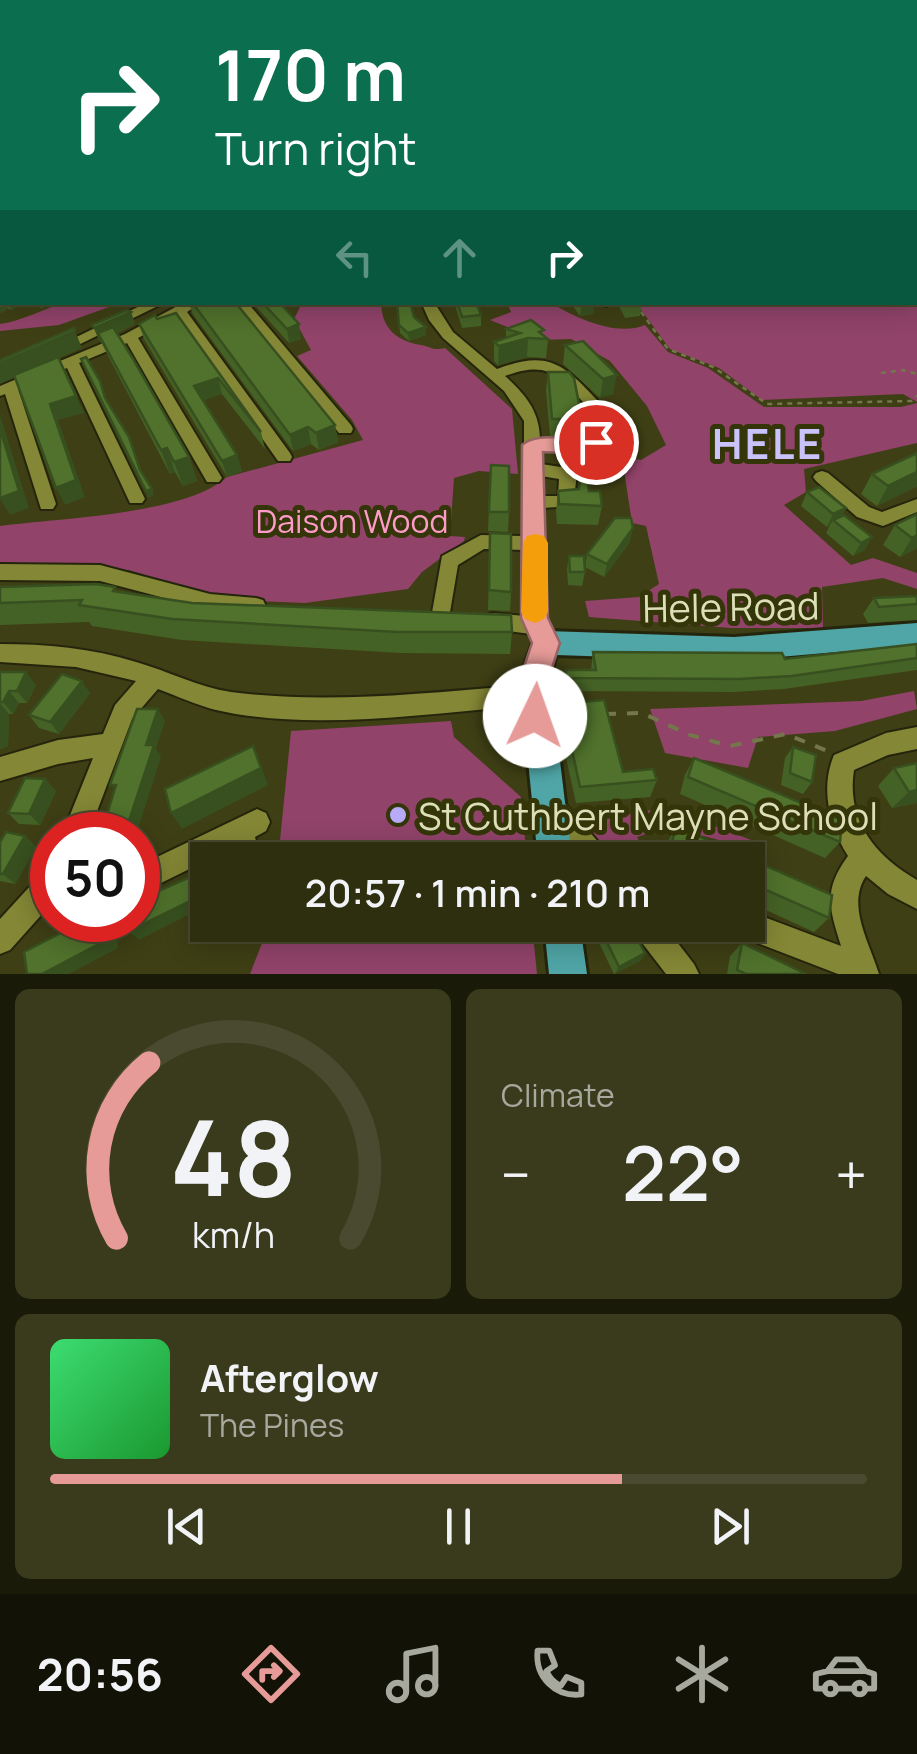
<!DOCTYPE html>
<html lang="en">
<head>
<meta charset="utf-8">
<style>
  :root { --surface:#2e2f0f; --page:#3a3b1d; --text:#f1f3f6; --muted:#a7a99e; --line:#494a2f; --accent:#e69b98 }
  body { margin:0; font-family:Manrope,sans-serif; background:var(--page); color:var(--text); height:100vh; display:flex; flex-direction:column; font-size:38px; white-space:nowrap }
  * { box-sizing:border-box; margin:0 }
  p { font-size:32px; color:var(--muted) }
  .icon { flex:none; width:55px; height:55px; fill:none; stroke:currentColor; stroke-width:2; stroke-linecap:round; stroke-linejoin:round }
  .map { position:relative; height:974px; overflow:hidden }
  .side { display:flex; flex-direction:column; gap:15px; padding:15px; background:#191a08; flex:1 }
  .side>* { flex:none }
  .guide { position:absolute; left:0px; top:0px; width:918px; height:305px; box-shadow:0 5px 25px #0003,0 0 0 2px var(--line); background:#0b6e4f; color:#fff; overflow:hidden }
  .speed { position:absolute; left:30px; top:812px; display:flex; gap:20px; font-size:50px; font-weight:700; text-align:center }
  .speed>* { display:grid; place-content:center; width:130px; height:130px; border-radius:50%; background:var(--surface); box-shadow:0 5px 25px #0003,0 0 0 2px var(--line); line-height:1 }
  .speed .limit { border:15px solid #d22; background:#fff; color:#111 }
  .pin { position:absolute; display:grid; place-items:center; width:85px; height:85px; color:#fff; margin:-42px; border:5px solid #fff; border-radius:50%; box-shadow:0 2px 10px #0007 }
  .me { position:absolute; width:110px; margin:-55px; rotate:3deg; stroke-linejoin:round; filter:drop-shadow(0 0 8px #0008) }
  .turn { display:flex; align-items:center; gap:35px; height:210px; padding:0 50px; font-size:45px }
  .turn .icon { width:130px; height:130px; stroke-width:2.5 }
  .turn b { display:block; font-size:70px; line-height:85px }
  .lanes { display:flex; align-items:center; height:95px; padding:0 50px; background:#0003; justify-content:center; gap:50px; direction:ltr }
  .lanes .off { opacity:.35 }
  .big { font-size:75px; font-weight:600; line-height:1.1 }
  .side .widget { flex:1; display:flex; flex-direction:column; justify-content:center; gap:15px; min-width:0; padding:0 35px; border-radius:15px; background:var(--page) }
  .side .dial { align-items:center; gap:0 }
  .dial svg { height:260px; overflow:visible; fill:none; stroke:var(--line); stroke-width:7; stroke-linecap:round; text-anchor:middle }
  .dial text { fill:var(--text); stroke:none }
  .song { display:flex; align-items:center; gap:30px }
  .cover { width:120px; height:120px; border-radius:15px; background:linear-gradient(135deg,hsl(140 70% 55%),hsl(130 70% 35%)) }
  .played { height:10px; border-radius:5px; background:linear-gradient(90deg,var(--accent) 70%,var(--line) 70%) }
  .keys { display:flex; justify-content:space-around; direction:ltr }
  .heat { display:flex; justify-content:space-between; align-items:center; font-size:55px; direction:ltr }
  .side .tiles { flex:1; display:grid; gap:15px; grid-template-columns:1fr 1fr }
  .widget:last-child { grid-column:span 2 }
  .trip { position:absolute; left:190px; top:842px; width:575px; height:100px; border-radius:0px; background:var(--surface); box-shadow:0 5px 25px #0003,0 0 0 2px var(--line); font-weight:600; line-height:100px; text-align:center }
  .tab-bar { display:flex; height:160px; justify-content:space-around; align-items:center; background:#121306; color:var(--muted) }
  .tab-bar .icon { width:70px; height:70px }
  .tab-bar .selected { color:var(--accent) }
  .tab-bar b { font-size:45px; color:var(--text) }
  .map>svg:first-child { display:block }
  .green { fill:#91436a }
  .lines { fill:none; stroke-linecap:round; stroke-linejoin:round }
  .minor-casing { stroke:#24250c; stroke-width:4 }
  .major-casing { stroke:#24250c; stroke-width:6 }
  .path-far1 { stroke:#74764c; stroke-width:2.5; stroke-dasharray:5 5; stroke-linecap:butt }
  .path { stroke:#74764c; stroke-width:4; stroke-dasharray:11 11; stroke-linecap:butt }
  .minor { fill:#848735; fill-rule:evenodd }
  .major { fill:#50a5a6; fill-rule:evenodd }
  .wall { fill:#456226 }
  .shaded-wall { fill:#38501f }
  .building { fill:#50722c; stroke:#38501f; stroke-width:2.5 }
  .route { fill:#e69b98; stroke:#966563; stroke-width:2.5 }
  .slow { fill:#f59e0b }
  .poi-dot { fill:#b7abf8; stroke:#343508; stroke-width:4 }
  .labels { text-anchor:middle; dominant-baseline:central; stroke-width:10; stroke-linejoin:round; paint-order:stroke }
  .park-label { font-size:32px; fill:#fe9bc9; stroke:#343508 }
  .near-street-label { font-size:38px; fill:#dddfb8; stroke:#343508 }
  .near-poi-label { font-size:38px; fill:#dddfb8; stroke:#343508; text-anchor:start }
  .district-label { font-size:42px; font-weight:bold; letter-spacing:2.5px; fill:#cac2fb; stroke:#343508 }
</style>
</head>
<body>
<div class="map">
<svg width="917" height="974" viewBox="0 0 917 974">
  <rect width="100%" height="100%" fill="#3e3f14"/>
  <g class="green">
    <path d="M917 226V402L903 394 762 400 719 368 670 349 636 303 915 302Z"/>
    <path d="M549 302C576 318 616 337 645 325L668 352 708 368 764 407H901L917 403V443L804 469 806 492 784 505 851 565 873 558 917 573V589L883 578 822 587 823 628H731L589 617 585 601 639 597 659 584 646 526 632 523 622 457 641 460 666 445 647 406 610 361 571 339 540 340 490 320 511 312 507 303Z"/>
    <path d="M64 303H120L59 325 0 331V324C23 321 42 309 64 303Z"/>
    <path d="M302 303H381C382 330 398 341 421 345 432 347 433 351 445 348L512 409 518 474 479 471 454 478 450 536 465 537 464 541 422 572 408 589 305 603 255 601 206 594 129 570 0 562V526C59 518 184 515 227 477L363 440 352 420 297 356 311 350 294 319Z"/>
    <path d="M914 691 917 709 835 731 758 737 748 768 665 753 650 709 861 701Z"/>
    <path d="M451 721 454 737 521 797 527 860H278L291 731Z"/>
    <path d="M665 807 759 843 754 849 668 827 637 837 649 860H594L593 822Z"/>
    <path d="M269 925H532L537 974H250Z"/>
  </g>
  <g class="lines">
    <defs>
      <g id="minor">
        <path d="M148 302H166L66 351H56L54 348Z"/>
        <path d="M185 302H202L187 312 290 453 292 457 290 461H278L177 317 138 338 222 478 219 482H207L127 343 79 363 145 499 142 503H130L67 368 18 389 56 504 53 509H41L5 394 0 396V386L125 334Z"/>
        <path d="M234 302H247L351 425 353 429 351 433H339Z"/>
        <path d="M421 302H434L453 332 497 369C545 351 561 361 594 397L597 400 594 403H584C556 373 547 361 505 376 526 395 540 412 540 440L587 441 585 412 587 409 616 408 624 413 630 443 624 451H541V464L568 468 577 474 573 506 542 508 545 618 552 634 548 640 541 643 534 640 531 634 485 628 482 622 485 616 492 613 525 616 524 550 484 549 458 565 448 624 441 627 434 624 431 618 442 556 481 535 524 536V421L504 391 443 338 429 320ZM601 417 609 418 614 441H603ZM541 476 559 479 558 496H542Z"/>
        <path d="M596 302H612L606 306Z"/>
        <path d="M822 471 828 473 869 507 882 512 917 499V512L883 526 857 517 816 481 813 477 816 473Z"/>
        <path d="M0 564 100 565 210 594 256 598 263 600 266 606 263 612 256 614 210 610 100 581 0 580Z"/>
        <path d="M0 644C46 644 92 648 136 662 168 671 198 687 231 692 330 705 430 692 529 685L537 688 540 695 537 702 529 705C432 713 310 732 216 710 196 705 177 696 158 689L132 719 88 835H62L93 758 58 764 0 781V757L58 740 103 734 115 705 136 681 76 667 0 662Z"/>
        <path d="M917 727V749L888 755 854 770C846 820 875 856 917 880V909L888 894 866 876C846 905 870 944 879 974H838L737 935 733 925H748V911L841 946C829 907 823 890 848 856 829 826 820 788 834 755L886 733Z"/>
        <path d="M554 797 563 801 606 851 610 860H580L545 819 541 810 545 801Z"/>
        <path d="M257 809 266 813 270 822 266 831 255 837 260 856 259 860H235L232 848 157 885 138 886V860L155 858Z"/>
        <path d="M52 869V903L10 950 0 954V919L42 873Z"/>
        <path d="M632 925H664L694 964 699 974H666L636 935Z"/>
      </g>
      <g id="major">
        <path d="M917 623V645L734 661 556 655 544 695 560 761 572 860H538L528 761 514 695 536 635 546 631 734 637Z"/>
        <path d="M544 925H580L587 974H549Z"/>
      </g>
    </defs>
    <use href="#minor" class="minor-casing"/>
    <use href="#major" class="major-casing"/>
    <g class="path-far1">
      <path d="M641 312 668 349 713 367 767 404 912 401 917 395"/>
      <path d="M881 373 903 370 917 374"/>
    </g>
    <path class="path" d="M605 714 642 713 690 735 730 746 786 734 830 752"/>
    <use href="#minor" class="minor"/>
    <use href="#major" class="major"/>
  </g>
  <g class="wall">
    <path d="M0 179H2V302H51L42 308 26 303 11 310 5 307 6 310 0 313Z"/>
    <path d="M189 302H235L335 425 338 442 319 450 311 444 293 451 192 313Z"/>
    <path d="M252 302H279L301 339 289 343Z"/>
    <path d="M397 302 414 317 426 335 409 341 400 333Z"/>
    <path d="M454 302H486L478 307 481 315V326L462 328Z"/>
    <path d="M570 302H594L593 314 580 316Z"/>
    <path d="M617 302H641L642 304 640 316 625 318Z"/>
    <path d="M131 312 135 324 117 333 189 457 197 481 183 486 175 472 170 474 92 325Z"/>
    <path d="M176 313 261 432 265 449 222 394 203 400 237 455 242 471 227 477 144 339 139 324Z"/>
    <path d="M506 329 544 336 548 339 546 358 527 357 498 365 494 361V342L506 338Z"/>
    <path d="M583 341 613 394 600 398 563 364 565 345Z"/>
    <path d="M548 372 582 419 580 437 550 436 546 390Z"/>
    <path d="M917 453 877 506 861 494 872 474Z"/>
    <path d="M491 465 509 512 508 532 488 531Z"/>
    <path d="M558 491H589L602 506 598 525 557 524 556 511Z"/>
    <path d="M807 492 841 516 844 515 865 550 853 556 826 533 830 525 827 527 801 506Z"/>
    <path d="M917 514V548L900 557 883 545 895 525Z"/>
    <path d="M490 533 511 592 510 611 488 610Z"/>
    <path d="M630 542 604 577 585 567 587 554Z"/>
    <path d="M569 556 585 572 582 586 568 585 567 569Z"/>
    <path d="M0 587 118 592 192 603 512 632 510 654 400 653 182 640 92 626 89 622 0 625Z"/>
    <path d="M917 596V620L868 623 863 614 874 598Z"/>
    <path d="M917 644V670L784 689 733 692 564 691 566 670H591L593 652 785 659Z"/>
    <path d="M0 672 36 685 27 703H19L13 714H9L8 746 0 749Z"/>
    <path d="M90 693 59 734 39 728 29 715Z"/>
    <path d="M562 704 623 772 657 780 650 797 576 803 558 722Z"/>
    <path d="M793 747 812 782 803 794 781 785 785 758Z"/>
    <path d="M694 758 840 842 825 858 680 794 685 775Z"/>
    <path d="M917 763V803L892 808 878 786 894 768Z"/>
    <path d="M45 779 56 791 40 825 19 824 8 813Z"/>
    <path d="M676 826 832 895 829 918 814 932 748 902V860H663L668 841Z"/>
    <path d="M25 836 36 847 15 884 0 881V842Z"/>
    <path d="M604 936 645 953 640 961 614 974 600 945Z"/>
    <path d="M742 943 806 974H727L730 956Z"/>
  </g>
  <g class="shaded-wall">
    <path d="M0 298 6 310 0 313Z"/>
    <path d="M7 302H26V303L11 310Z"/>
    <path d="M594 302 593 314 580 316 582 304Z"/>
    <path d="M131 312 135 324 102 340 98 333 101 340 99 341 94 328Z"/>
    <path d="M299 324 301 339 289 343 287 329Z"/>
    <path d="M426 327V335L409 341 408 333Z"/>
    <path d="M75 331 82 348 0 384V363Z"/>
    <path d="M528 338 527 357 498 365 499 346Z"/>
    <path d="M617 375 613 394 600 398 603 379Z"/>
    <path d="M218 378 222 394 199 402 194 386Z"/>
    <path d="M76 396 84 413 58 420 85 497 65 505 56 488 50 404Z"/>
    <path d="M0 415 29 508 10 515 0 499Z"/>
    <path d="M335 425 338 442 319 450 316 433Z"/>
    <path d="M308 427 311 444 293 451 290 435Z"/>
    <path d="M167 448 175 472 170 474 161 450Z"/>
    <path d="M237 455 242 471 227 477 222 461Z"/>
    <path d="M189 457 197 481 183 486 174 462Z"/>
    <path d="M917 472V487L877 506 888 486Z"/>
    <path d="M152 489 154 495 148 498 146 491Z"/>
    <path d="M846 508 839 521 833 520 830 525 827 527 833 514Z"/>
    <path d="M633 528 630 542 604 577 607 564Z"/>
    <path d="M917 535V548L900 557 912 538Z"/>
    <path d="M872 537 865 550 853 556 861 543Z"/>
    <path d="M26 672 36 685 27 703 17 691Z"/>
    <path d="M82 681 90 693 59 734 50 722Z"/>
    <path d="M9 691 19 703 13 714 3 702Z"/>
    <path d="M0 703 9 714 8 746 0 749Z"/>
    <path d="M158 709 165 721 156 748 161 757 136 835H126L125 833 146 745Z"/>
    <path d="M253 746 268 785 182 829 171 813Z"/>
    <path d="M45 779 56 791 40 825 29 814Z"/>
    <path d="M917 790V803L892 808 909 792Z"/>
    <path d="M25 836 36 847 15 884 3 874Z"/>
    <path d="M208 892V905L139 940 129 931Z"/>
    <path d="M107 920H116L118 948 69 974H42Z"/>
    <path d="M645 953 640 961 615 974 619 967Z"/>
  </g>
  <g class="building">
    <path d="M0 179H2V279L0 278Z"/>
    <path d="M915 179H917V205L915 206Z"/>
    <path d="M192 302H235L335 425 316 433 308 427 290 435Z"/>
    <path d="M262 302H279L299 324 287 329Z"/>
    <path d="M397 302H410L414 317 426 327 408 333 399 325Z"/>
    <path d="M457 302H476L481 315 462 317Z"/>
    <path d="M625 302H641L642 304 627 306Z"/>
    <path d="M127 310 131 312 94 328 92 325Z"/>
    <path d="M176 313 261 432 218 378 194 386 237 455 222 461 139 324 155 315 157 319Z"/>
    <path d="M531 320 544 330 539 332 548 339 528 338 499 346 494 342 520 333 506 329Z"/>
    <path d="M113 327 133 359 189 457 174 462 167 448 161 450 98 333Z"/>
    <path d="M74 328 75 331 0 363V360Z"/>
    <path d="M583 341 617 375 603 379 565 345Z"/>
    <path d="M58 357 76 396 50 404 76 480 56 488 14 375Z"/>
    <path d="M86 357 100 381 105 398 129 437 140 470 152 489 146 491 81 359Z"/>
    <path d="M548 372H569L574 378 582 419H552Z"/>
    <path d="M0 429 19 491 0 498Z"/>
    <path d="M917 453V472L888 486 872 474Z"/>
    <path d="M583 459 589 491H600L602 506 559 504 558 491 579 489Z"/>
    <path d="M491 465 509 466V512H489Z"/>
    <path d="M819 487 846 508 833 514 807 492Z"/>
    <path d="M917 514V535L912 538 895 525Z"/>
    <path d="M844 515 872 537 861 543 833 520Z"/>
    <path d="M615 518H631L633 528 607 564 587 554Z"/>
    <path d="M490 533 511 534V592L489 590Z"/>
    <path d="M569 556H584L585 572H570Z"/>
    <path d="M96 584 115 587 113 591 192 603 511 615 512 632H397L172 619 79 605 82 600 0 603V587Z"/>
    <path d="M917 596V604L879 607 874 598Z"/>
    <path d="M917 644V658L792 676 739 679 566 678V670H596L593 652 782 653 785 659Z"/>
    <path d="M0 672H26L17 691H9L3 702H0Z"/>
    <path d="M62 674 82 681 50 722 29 715Z"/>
    <path d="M604 700 623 772 653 769 657 780 580 787 562 704Z"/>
    <path d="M137 709H158L146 745H154L125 833 101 834 116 785H110Z"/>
    <path d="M253 746 261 768 171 813 165 789Z"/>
    <path d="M793 747 816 755 812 782 790 773Z"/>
    <path d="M694 758 842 820 840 842 688 777Z"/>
    <path d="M917 763V790L909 792 894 768Z"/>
    <path d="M25 778 45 779 29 814 8 813Z"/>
    <path d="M676 826 832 895 829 918 748 882V860H699L671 847Z"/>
    <path d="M6 832 25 836 3 874H0V842Z"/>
    <path d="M208 869V892L129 931 127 920H138V900Z"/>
    <path d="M86 920H107L108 939 42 974H27L24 952Z"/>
    <path d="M625 925H630L645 953 619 967 604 936Z"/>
    <path d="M742 943 806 974H746L737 970Z"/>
  </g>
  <linearGradient id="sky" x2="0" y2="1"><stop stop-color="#22230b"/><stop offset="0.57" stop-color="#525845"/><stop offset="1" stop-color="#525845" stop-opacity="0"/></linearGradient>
  <rect width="917" height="316" fill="url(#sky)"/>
  <path class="route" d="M596 435 607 442 583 454 543 452 548 618 560 643 543 696 550 716 546 726 535 730 524 726 514 696 532 643 521 618 522 445C537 431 575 441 596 435Z"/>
  <path class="slow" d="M535 534 544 536 548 543V612L544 619 535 623 525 619 521 612 523 543 527 536Z"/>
  <circle class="poi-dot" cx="398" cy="815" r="10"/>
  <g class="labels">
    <g class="park-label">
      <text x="352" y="521">Daison Wood</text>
    </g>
    <g class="near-street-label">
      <text transform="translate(731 606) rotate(-1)">Hele Road</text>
    </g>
    <g class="near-poi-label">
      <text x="418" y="815">St Cuthbert Mayne School</text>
    </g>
    <g class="district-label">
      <text x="768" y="443">HELE</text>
    </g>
  </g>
</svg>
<div class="speed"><div class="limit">50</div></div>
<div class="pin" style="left:596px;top:442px;background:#d93025"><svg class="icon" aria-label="arrive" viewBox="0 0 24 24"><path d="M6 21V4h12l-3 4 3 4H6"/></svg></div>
<svg class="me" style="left:535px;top:716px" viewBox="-20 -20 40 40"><circle r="19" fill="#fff"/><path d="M0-13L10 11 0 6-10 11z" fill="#e69b98"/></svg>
<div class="trip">20:57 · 1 min · 210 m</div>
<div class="guide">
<div class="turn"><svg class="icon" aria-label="right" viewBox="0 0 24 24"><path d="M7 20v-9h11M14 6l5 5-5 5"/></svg><div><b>170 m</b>Turn right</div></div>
<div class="lanes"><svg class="icon off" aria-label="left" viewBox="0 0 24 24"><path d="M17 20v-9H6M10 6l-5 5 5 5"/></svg><svg class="icon off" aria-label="ahead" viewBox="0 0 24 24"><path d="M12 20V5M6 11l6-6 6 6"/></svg><svg class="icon" aria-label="right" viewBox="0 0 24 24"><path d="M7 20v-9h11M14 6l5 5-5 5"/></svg></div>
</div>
</div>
<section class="side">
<div class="tiles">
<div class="widget dial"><svg viewBox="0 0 100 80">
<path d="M14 69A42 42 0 1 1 86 69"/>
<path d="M14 69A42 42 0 0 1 24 15" stroke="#e69b98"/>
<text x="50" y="56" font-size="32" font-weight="700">48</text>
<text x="50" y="72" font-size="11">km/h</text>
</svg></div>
<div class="widget"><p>Climate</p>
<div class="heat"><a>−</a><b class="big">22°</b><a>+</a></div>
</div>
<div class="widget">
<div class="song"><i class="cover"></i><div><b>Afterglow</b><p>The Pines</p></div></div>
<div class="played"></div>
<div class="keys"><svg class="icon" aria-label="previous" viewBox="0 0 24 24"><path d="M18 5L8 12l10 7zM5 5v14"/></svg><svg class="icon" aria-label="pause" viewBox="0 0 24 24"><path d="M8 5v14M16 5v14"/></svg><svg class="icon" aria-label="next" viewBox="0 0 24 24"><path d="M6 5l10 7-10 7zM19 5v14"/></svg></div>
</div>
</div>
</section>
<nav class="tab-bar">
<b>20:56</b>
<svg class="icon selected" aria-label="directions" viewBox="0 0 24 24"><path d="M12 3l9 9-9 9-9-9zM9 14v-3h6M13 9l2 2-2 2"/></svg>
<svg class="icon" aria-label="music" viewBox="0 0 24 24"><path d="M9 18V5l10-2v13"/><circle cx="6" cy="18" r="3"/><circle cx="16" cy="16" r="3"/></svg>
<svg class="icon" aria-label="phone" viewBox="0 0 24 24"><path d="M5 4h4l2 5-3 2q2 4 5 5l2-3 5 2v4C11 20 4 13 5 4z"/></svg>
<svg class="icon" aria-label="climate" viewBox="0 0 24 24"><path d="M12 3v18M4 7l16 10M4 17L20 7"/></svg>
<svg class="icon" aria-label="car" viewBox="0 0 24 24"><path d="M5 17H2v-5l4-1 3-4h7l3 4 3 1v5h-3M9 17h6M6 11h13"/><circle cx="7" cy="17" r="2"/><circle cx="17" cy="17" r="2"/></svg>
</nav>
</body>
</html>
